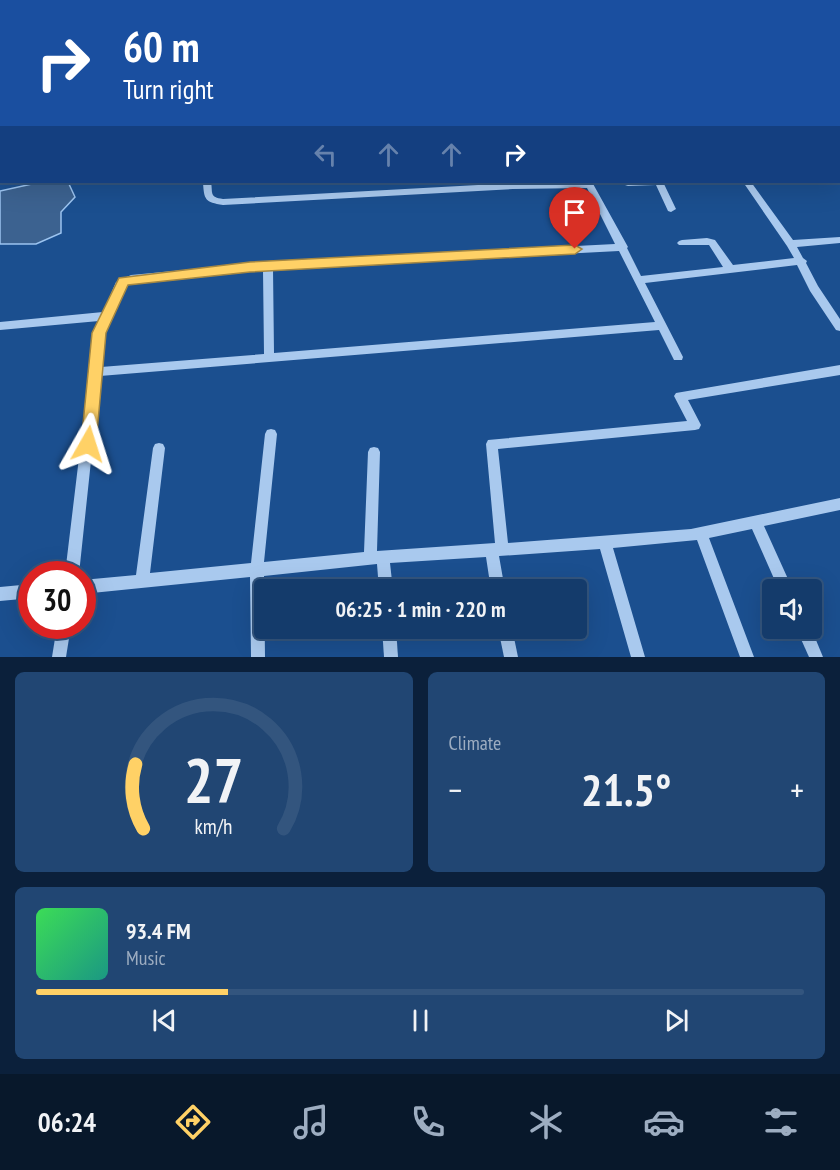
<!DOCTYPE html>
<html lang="en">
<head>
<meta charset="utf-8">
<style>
  :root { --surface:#143b6b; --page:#214673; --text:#f1f3f6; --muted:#9dadc1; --line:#33557e; --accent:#ffd166 }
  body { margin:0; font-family:"PT Sans Narrow",sans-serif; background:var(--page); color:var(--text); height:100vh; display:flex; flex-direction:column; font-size:22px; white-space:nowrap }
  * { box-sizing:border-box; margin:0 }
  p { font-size:20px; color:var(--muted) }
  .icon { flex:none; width:33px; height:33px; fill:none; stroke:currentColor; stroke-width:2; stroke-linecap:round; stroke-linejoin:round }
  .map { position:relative; height:657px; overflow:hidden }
  .panel { display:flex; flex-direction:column; gap:15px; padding:15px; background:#0b203b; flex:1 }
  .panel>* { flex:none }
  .top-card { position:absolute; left:0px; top:0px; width:840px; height:183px; box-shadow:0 6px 24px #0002,0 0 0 2px var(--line); background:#1a4fa0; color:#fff; overflow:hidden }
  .controls { position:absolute; left:762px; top:579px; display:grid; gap:12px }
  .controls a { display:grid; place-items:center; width:60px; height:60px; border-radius:6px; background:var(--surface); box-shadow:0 6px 24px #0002,0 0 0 2px var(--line); font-size:30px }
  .speed { position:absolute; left:18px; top:561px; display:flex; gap:12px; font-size:30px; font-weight:700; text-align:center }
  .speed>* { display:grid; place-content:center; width:78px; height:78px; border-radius:50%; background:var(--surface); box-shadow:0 6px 24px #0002,0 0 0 2px var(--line); line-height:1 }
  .speed .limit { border:9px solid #d22; background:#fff; color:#111 }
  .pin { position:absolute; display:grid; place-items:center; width:51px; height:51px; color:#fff; margin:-62px -26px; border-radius:50% 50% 50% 0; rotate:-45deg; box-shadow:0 0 6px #0007 }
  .pin .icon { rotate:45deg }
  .me { position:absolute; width:66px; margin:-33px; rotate:6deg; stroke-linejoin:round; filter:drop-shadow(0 0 4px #0008) }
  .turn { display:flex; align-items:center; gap:21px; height:126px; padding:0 24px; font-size:27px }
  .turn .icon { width:78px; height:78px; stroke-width:2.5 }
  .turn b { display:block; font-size:42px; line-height:51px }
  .lanes { display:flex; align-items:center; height:57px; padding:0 24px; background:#0003; justify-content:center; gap:30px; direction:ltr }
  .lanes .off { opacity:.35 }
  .big { font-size:45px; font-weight:800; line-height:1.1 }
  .panel .card { flex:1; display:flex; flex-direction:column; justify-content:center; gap:9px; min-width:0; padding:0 21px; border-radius:9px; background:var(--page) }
  .panel .dial { align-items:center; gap:0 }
  .dial svg { height:156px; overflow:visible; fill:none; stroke:var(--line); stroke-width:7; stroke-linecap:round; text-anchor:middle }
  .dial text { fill:var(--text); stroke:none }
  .song { display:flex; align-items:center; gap:18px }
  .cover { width:72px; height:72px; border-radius:9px; background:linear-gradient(135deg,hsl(130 70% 55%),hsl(170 70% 35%)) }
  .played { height:6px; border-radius:3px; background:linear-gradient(90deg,var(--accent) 25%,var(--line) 25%) }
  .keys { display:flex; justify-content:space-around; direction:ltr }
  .heat { display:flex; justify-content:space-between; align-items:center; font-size:33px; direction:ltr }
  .panel .tiles { flex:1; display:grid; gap:15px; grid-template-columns:1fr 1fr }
  .card:last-child { grid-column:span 2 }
  .trip { position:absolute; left:254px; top:579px; width:333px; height:60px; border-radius:6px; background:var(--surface); box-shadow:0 6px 24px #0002,0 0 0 2px var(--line); font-weight:800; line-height:60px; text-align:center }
  .dock { display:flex; height:96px; justify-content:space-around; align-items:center; background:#08182b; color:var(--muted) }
  .dock .icon { width:42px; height:42px }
  .dock .active { color:var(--accent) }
  .dock b { font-size:27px; color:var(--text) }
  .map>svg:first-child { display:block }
  .water { fill:#3c6290; stroke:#9cc4f0; stroke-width:1.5 }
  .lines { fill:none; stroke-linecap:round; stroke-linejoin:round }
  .minor { fill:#a9c9ee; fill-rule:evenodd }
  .route { fill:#ffd166; stroke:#a68842; stroke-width:1.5 }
</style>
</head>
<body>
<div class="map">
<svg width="840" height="657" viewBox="0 0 840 657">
  <rect width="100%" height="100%" fill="#1b4f8f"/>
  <path class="water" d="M41 182H68L75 197 61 212V233L36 244H0V191Z"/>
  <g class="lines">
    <g class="minor">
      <path d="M141 0H156L155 2H138Z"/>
      <path d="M289 0 301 2H290Z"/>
      <rect x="309" y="0" width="6" height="2"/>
      <rect x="478" y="0" width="6" height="2"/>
      <path d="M708 0H714L715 2H709Z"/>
      <rect x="838" y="54" width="2" height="6"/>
      <rect x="0" y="68" width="2" height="5"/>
      <path d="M838 134H840V140L838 139Z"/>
      <path d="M203 182H211C213 193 209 197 223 199L513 183 592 182 628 247 627 248 641 276 723 267 709 245H679L677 243 679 241 682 240 707 238 715 240 733 265 794 258 787 246 743 182H751L793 240 840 237V243L797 247 803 258 807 261 806 263 818 286 840 319V331L836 330 810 291 797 265 645 283 683 357 682 360H674L659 330 100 376 79 574H65L94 333 99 321 0 330V322L103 312 116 282 131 275 268 262 615 244 587 188 513 189 223 205C205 202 204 200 203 182ZM619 251 655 322 274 353 273 269ZM263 270 264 354 101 367 104 333 124 287 133 283Z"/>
      <path d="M625 182H666L664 184 676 209 671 212 668 211 656 185 628 186 625 185Z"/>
      <path d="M840 365V375L688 400 701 425 699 429 695 430 498 449 508 543 691 529 840 498V510L764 526 793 590H779L752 529 709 538 754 657H740L697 540 613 548 645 657H631L600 549 499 556 505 590H491L486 557 390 563 393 590H379L377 564 264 576 265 657H251L250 577 82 594V580L136 575 153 448 155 444 159 443 163 444 165 448 150 573 251 563 265 434 267 430 271 429 275 430 277 434 264 562 364 552 368 452 370 448 374 447 378 448 380 452 377 551 495 543 486 444 488 440 687 421 674 396 676 393Z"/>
      <path d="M32 584V598L0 601V587Z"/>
      <path d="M57 626H71L66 657H52Z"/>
      <path d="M382 628H396L398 657H384Z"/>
      <path d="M498 628H512L518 657H504Z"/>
      <path d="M796 628H811L823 657H809Z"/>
    </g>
  </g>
  <path class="route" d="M575 245 582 249 575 254 250 272 128 285 106 333 96 444 94 449 88 451 83 449 81 444 92 333 119 278 250 262Z"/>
</svg>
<div class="controls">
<a><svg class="icon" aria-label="sound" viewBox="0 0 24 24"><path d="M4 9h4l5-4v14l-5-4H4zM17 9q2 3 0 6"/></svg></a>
</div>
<div class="speed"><div class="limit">30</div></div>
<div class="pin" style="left:575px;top:249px;background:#d93025"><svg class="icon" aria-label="arrive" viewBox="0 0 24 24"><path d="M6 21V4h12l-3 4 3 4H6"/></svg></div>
<svg class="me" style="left:88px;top:444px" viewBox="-20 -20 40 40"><path d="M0-17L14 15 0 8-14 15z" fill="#ffd166" stroke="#fff" stroke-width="4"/></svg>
<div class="trip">06:25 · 1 min · 220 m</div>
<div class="top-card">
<div class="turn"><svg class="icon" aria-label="right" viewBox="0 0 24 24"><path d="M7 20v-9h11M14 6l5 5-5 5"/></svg><div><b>60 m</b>Turn right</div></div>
<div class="lanes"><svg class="icon off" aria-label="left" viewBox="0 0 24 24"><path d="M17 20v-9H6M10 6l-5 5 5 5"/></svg><svg class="icon off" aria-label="ahead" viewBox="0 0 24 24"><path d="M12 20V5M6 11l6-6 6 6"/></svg><svg class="icon off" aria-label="ahead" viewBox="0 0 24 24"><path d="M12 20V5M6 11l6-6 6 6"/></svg><svg class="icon" aria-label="right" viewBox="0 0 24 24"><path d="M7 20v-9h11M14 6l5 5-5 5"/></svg></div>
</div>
</div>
<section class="panel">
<div class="tiles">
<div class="card dial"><svg viewBox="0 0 100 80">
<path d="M14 69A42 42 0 1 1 86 69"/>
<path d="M14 69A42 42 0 0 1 10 36" stroke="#ffd166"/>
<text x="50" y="56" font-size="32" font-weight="700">27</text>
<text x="50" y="72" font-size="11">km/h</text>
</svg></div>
<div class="card"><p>Climate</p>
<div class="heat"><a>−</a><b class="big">21.5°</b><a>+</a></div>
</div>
<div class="card">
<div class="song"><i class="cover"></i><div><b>93.4 FM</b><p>Music</p></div></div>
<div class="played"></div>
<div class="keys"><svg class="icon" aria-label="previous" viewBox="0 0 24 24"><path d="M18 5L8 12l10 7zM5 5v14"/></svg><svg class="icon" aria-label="pause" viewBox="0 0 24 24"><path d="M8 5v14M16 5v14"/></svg><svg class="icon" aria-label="next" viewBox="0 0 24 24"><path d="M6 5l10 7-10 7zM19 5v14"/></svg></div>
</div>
</div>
</section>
<nav class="dock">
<b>06:24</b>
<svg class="icon active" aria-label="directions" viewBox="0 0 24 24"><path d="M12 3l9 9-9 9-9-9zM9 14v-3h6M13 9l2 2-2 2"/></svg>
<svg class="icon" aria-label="music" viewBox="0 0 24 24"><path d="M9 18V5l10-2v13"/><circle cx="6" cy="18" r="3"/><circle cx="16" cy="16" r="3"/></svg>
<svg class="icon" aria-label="phone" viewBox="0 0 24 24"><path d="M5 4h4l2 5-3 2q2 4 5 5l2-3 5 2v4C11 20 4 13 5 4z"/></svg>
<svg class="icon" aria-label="climate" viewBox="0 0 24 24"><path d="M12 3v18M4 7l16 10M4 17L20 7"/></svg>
<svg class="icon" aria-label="car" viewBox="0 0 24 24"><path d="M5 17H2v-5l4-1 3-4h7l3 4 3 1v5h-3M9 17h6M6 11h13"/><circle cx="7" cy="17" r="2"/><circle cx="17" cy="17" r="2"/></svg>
<svg class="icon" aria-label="filters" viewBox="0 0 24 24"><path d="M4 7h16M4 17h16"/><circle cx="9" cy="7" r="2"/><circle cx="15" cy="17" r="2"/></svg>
</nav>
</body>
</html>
